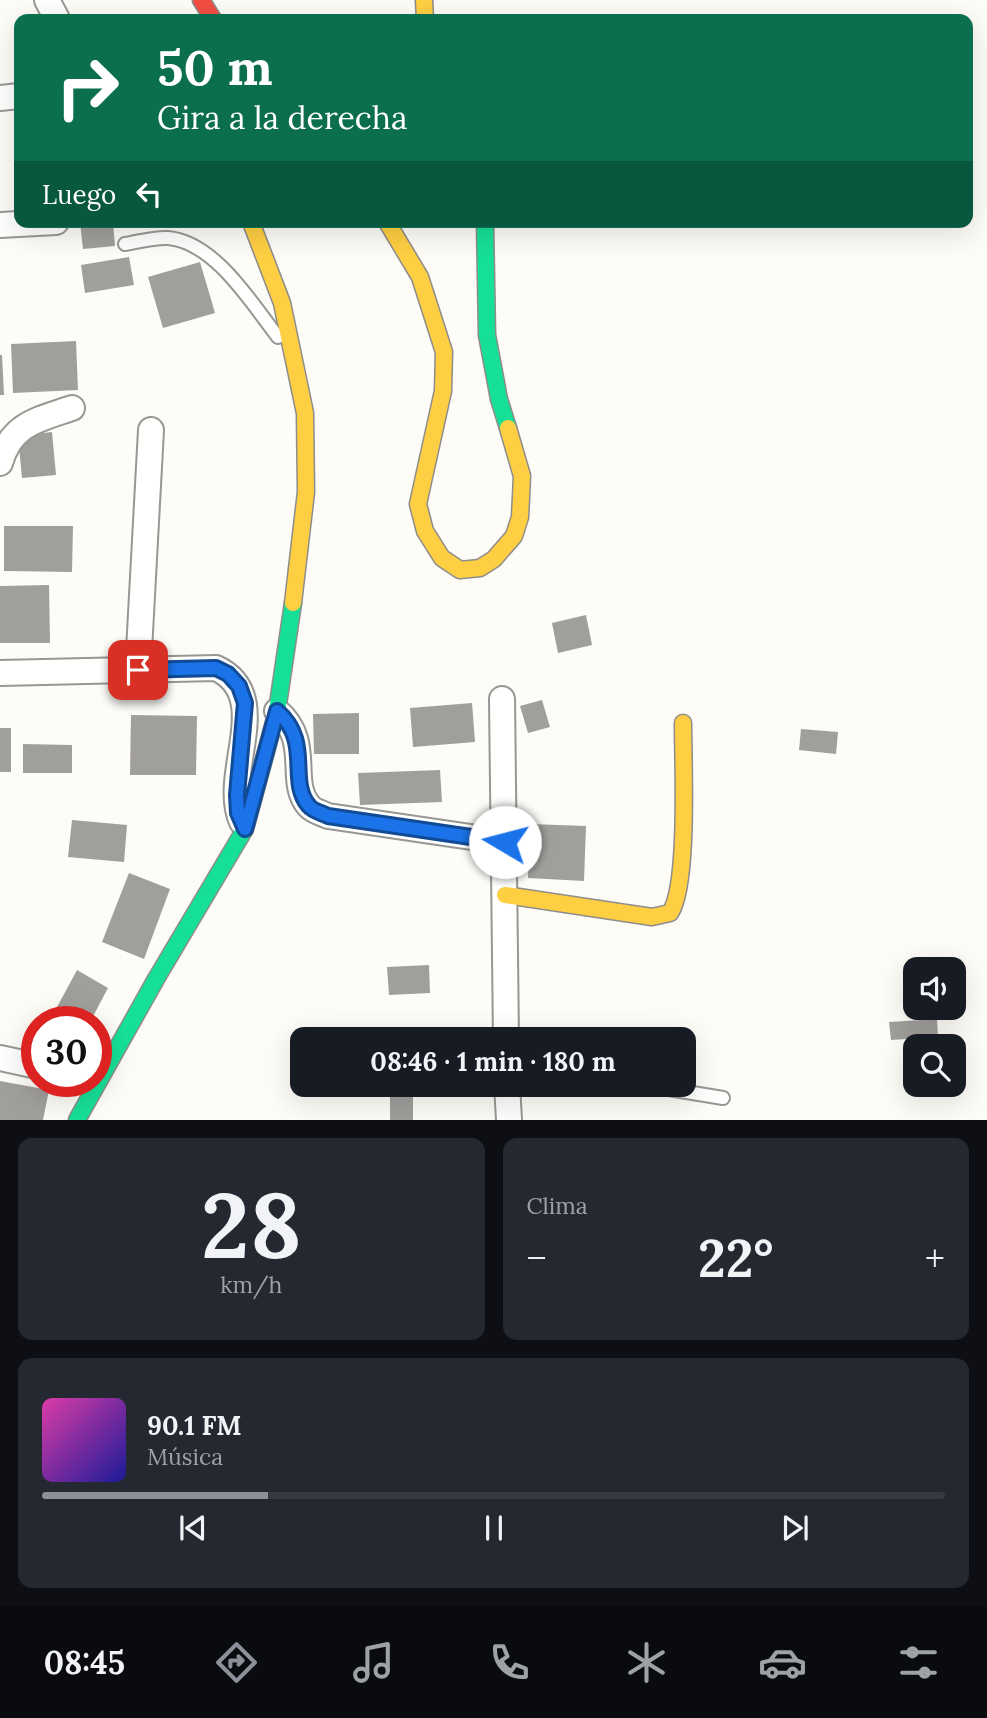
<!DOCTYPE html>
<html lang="es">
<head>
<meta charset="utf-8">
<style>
  :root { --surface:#171b24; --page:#242831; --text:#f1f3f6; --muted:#9ea1a6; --line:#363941; --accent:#8c9099 }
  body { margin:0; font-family:Lora,serif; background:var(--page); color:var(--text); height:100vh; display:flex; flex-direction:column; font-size:26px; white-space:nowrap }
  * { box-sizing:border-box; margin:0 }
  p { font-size:23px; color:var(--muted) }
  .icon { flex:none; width:38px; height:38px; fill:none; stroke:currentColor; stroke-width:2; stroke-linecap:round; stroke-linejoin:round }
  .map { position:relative; height:1120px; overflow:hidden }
  .sheet { display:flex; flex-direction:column; gap:18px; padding:18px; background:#0d0f14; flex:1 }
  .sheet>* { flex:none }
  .banner { position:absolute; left:14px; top:14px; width:959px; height:214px; border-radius:14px; box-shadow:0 7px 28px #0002; background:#0b6e4f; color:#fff; overflow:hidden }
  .controls { position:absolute; left:903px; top:957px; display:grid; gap:14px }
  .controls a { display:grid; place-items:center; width:63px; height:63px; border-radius:14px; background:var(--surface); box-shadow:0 7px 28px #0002; font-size:35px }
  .speed { position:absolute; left:21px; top:1006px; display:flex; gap:14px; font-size:35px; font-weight:700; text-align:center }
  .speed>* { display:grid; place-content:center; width:91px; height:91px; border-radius:50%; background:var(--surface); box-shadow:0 7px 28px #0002; line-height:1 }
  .speed .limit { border:10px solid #d22; background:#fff; color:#111 }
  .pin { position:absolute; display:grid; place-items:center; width:60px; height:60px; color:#fff; margin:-30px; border-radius:14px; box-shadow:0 4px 10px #0006 }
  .me { position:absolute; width:77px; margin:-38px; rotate:278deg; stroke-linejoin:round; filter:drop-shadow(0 0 5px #0008) }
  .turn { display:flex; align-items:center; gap:24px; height:147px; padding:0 28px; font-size:32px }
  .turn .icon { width:91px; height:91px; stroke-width:2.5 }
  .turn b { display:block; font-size:49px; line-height:60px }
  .then { display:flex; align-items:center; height:66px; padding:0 28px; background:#0003; gap:14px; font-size:26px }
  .big { font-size:52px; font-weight:700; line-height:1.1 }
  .sheet .card { flex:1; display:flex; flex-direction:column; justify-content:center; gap:10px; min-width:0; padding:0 24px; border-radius:14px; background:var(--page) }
  .sheet .dial { align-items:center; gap:0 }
  .dial b { font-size:91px; line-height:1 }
  .song { display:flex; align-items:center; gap:21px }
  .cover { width:84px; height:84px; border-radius:10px; background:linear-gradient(135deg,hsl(320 70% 55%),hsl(240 70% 35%)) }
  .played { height:7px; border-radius:4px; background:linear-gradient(90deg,var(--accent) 25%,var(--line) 25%) }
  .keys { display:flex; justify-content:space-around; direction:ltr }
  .heat { display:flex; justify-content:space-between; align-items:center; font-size:38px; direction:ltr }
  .sheet .tiles { flex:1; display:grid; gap:18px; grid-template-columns:1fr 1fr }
  .card:last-child { grid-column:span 2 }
  .trip { position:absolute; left:290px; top:1027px; width:406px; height:70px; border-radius:14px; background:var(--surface); box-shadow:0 7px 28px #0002; font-weight:700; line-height:70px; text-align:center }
  .menu { display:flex; height:112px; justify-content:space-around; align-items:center; background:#090b0e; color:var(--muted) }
  .menu .icon { width:49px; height:49px }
  .menu .active { color:var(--accent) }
  .menu b { font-size:32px; color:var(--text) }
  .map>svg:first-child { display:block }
  .building { fill:#a19f9c }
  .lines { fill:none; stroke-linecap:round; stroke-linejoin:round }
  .lane-casing { stroke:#979795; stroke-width:16 }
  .street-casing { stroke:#979795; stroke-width:28 }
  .fast-casing { stroke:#8e8d8b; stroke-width:19 }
  .slow-casing { stroke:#8e8d8b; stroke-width:19 }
  .jam-casing { stroke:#8e8d8b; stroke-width:19 }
  .lane { stroke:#fffffe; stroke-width:12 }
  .street { stroke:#fffffe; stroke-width:24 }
  .fast { stroke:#16e098; stroke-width:16 }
  .slow { stroke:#ffcf43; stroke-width:16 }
  .jam { stroke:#f24e42; stroke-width:16 }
  .route-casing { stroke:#114b97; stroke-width:18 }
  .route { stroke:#1a73e8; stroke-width:12 }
</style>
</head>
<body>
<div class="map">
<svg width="987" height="1120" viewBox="0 0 987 1120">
  <rect width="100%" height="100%" fill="#fdfcf7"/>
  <g class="building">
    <path d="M80 222H113L115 246 83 249Z"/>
    <path d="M129 257 134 285 85 293 81 265Z"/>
    <path d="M200 262 215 313 163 328 148 277Z"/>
    <path d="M76 341 78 390 13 393 11 344Z"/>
    <path d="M0 355H2L4 395H0Z"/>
    <path d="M52 432 56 475 22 478 18 436Z"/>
    <path d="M4 526H73L72 572 4 571Z"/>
    <path d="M49 585 50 643H0V586Z"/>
    <path d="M586 615 592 645 558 653 552 623Z"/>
    <path d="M542 700 550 727 528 733 520 706Z"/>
    <path d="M472 703 475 742 413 747 410 708Z"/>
    <path d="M359 713V754H314L313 714Z"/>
    <path d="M131 715 197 716 196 775H130Z"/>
    <rect x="0" y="728" width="11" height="44"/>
    <path d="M801 729 838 732 836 754 799 750Z"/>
    <path d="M23 744 72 745V773H23Z"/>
    <path d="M440 770 442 802 360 805 358 773Z"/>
    <path d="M72 820 127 825 124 862 68 857Z"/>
    <path d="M530 824 586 826 584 881 528 878Z"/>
    <path d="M129 873 170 889 144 959 102 942Z"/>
    <path d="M429 965 430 993 389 995 387 967Z"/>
    <path d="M77 970 108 988 90 1022H49Z"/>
    <path d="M937 1019 938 1037 891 1040 889 1022Z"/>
    <path d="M0 1081 49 1090 43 1120H0Z"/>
    <path d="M390 1091 413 1092V1120H390Z"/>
  </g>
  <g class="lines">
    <defs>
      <g id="lane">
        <path d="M125 244C138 242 154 237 168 238 215 242 252 304 278 337"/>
        <path d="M644 1085 723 1098"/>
      </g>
      <g id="street">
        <path d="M47 0 57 19"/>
        <path d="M0 98 19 96"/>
        <path d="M0 225 56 222"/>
        <path d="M0 463C11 424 37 420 72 408"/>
        <path d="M138 669 151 430"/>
        <path d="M0 673 216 668C276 696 220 774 242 822"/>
        <path d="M502 699 506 1040"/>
        <path d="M277 711C313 742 287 781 309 806 313 811 322 813 328 816L505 842"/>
        <path d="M0 1058 37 1066"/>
        <path d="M507 1085 509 1120"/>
      </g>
      <g id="fast">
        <path d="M485 222 487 335 499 399 508 428"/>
        <path d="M77 1120 156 979 245 829 277 711 293 603"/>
      </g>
      <g id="slow">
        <path d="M424 0 425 19"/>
        <path d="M251 222 282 303 305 413 306 492 293 603"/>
        <path d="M387 222 420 277 444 352 443 391 418 504 425 531 442 558 460 570 480 568 494 559 514 536 520 517 522 476 508 428"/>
        <path d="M505 895 652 917 670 913C689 886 683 761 683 723"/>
      </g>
      <path id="jam" d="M201 0 213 19"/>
    </defs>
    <use href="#lane" class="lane-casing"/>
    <use href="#street" class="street-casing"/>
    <use href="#fast" class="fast-casing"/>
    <use href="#slow" class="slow-casing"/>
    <use href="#jam" class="jam-casing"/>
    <use href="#lane" class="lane"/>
    <use href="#street" class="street"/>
    <use href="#fast" class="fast"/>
    <use href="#slow" class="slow"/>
    <use href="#jam" class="jam"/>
  </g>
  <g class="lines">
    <defs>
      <path id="route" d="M138 670 216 668 228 674 239 686 245 703 237 795 238 813 245 829 277 711C313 742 287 781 309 806 313 811 322 813 328 816L505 842"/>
    </defs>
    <use href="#route" class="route-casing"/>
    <use href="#route" class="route"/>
  </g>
</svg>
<div class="controls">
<a><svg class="icon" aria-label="sound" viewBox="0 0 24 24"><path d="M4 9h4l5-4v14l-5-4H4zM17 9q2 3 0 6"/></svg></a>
<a><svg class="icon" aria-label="search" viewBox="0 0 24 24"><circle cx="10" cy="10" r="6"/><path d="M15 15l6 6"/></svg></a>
</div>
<div class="speed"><div class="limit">30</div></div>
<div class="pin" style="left:138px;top:670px;background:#d93025"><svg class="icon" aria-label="arrive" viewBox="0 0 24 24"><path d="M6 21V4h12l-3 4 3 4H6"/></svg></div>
<svg class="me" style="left:505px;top:842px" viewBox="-20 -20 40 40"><circle r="19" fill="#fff"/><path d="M0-13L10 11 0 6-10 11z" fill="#1a73e8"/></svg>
<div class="trip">08:46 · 1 min · 180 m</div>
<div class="banner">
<div class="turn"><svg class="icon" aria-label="right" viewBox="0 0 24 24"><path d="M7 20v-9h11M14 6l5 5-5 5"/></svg><div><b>50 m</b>Gira a la derecha</div></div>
<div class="then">Luego<svg class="icon" aria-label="left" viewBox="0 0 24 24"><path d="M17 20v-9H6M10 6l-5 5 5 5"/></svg></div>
</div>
</div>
<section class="sheet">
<div class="tiles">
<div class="card dial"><b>28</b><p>km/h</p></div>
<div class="card"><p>Clima</p>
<div class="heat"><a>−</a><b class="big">22°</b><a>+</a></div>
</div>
<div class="card">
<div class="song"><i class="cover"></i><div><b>90.1 FM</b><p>Música</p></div></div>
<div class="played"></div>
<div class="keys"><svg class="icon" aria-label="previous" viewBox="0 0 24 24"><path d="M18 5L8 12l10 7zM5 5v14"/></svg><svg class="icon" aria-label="pause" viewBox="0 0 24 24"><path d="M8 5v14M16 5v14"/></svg><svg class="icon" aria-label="next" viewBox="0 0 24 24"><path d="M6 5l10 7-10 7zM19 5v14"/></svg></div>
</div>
</div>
</section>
<nav class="menu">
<b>08:45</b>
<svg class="icon active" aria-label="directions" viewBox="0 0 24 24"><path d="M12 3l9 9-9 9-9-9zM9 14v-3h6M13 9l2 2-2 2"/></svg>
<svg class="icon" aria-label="music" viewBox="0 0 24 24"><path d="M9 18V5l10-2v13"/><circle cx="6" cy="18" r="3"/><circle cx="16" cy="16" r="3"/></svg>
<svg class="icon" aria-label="phone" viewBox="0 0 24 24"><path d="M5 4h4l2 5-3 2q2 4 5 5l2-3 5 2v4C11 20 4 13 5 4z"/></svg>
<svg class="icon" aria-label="climate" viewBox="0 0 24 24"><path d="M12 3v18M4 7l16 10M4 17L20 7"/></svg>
<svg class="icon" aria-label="car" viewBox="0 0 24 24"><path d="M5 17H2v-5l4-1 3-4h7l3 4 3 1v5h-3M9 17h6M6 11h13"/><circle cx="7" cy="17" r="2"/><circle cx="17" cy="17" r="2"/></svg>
<svg class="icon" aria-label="filters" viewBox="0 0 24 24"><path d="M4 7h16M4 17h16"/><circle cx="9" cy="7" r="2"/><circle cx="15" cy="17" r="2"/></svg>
</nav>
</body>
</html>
